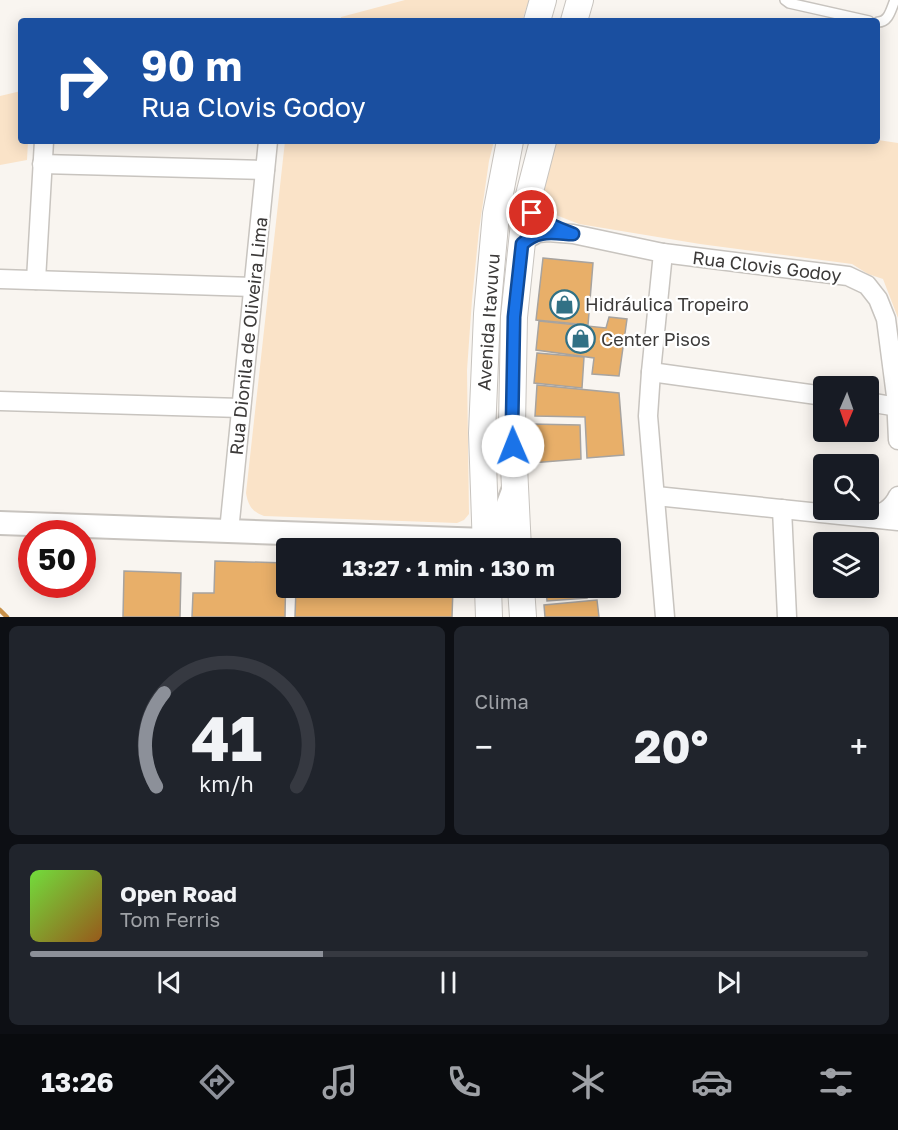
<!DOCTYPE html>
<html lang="pt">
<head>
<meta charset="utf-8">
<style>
  :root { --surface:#171b24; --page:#20242c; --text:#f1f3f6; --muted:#9ea1a6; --line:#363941; --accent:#8c9099 }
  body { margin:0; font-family:"Golos Text",sans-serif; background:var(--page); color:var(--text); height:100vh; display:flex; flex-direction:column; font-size:22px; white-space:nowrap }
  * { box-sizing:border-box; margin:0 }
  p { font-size:20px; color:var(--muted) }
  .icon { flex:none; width:33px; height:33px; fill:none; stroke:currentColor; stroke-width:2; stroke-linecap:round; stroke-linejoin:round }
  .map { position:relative; height:617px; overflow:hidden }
  .drawer { display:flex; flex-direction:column; gap:9px; padding:9px; background:#0d0f14; flex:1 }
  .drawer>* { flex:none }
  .banner { position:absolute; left:18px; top:18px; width:862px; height:126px; border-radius:6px; box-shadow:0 3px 15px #0003; background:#1a4fa0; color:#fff; overflow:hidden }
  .needle { width:39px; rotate:182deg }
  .tools { position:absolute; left:813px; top:376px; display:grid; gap:12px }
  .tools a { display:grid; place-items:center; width:66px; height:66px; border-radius:6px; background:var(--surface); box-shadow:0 3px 15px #0003; font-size:30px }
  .speed { position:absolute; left:18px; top:520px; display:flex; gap:12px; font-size:30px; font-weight:700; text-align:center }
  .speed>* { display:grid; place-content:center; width:78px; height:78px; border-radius:50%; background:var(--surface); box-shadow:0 3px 15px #0003; line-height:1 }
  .speed .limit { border:9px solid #d22; background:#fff; color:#111 }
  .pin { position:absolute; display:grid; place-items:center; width:51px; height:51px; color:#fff; margin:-26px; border:3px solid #fff; border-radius:50%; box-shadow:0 2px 6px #0007 }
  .me { position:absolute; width:66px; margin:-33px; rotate:359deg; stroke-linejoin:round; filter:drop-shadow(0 0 4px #0008) }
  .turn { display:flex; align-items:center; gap:21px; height:126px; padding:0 24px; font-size:27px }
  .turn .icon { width:78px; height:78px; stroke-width:2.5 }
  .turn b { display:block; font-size:42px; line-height:51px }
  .big { font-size:45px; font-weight:700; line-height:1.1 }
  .drawer .tile { flex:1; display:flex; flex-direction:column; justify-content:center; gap:9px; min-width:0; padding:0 21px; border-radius:9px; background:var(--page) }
  .drawer .dial { align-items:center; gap:0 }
  .dial svg { height:156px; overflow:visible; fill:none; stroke:var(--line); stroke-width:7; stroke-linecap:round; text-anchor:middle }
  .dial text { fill:var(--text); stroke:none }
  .song { display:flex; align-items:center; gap:18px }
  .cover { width:72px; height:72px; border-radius:9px; background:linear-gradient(135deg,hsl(100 70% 55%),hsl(30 70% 35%)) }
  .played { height:6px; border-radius:3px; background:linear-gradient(90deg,var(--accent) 35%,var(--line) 35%) }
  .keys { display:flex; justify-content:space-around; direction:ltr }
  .heat { display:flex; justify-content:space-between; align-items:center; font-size:33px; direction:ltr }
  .drawer .tiles { flex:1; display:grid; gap:9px; grid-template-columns:1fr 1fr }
  .tile:last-child { grid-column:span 2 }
  .trip { position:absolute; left:276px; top:538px; width:345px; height:60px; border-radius:6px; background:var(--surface); box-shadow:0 3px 15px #0003; font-weight:700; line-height:60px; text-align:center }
  .tabs { display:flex; height:96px; justify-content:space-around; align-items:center; background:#090b0e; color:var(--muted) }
  .tabs .icon { width:42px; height:42px }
  .tabs .active { color:var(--accent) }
  .tabs b { font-size:27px; color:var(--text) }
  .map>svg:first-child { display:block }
  .green { fill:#fae3c8 }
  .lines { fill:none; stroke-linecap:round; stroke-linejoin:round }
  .stream { stroke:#c8914a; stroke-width:4.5 }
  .building { fill:#e8af69; stroke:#a7a39f; stroke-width:1.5 }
  .service-casing { stroke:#c8c4bf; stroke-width:12 }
  .minor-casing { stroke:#c8c4bf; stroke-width:21 }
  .tertiary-casing { stroke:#c8c4bf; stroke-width:26 }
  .secondary-casing { stroke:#c8c4bf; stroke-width:28 }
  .service { stroke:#fff; stroke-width:9 }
  .minor { stroke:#fff; stroke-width:18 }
  .tertiary { stroke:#fff; stroke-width:22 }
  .secondary { stroke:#fff; stroke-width:26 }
  .route-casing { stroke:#114b97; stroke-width:15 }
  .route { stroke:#1a73e8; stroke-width:10 }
  .labels { text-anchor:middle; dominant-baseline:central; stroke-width:4.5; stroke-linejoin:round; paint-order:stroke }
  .street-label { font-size:18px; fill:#3c3a39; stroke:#fff }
  .poi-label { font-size:18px; fill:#3c3a39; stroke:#fff; text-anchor:start }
</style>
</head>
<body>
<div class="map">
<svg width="898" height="617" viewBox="0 0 898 617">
  <rect width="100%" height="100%" fill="#f9f5f0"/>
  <g class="green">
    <path d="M405 0H529L522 21H340L341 17Z"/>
    <path d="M21 91V141H28L27 160 0 165V96Z"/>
    <path d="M878 140 898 143V318L883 279 868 274 852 264 700 244 579 224 556 215 545 207 538 196 552 141H878Z"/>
    <path d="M285 141H494L489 161 479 230 472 300 467 370 469 514 464 520 457 523 264 516C252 512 248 505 246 493Z"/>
  </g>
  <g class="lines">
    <path class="stream" d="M0 610 7 617"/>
  </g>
  <g class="building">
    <path d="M543 258 593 263 588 325 536 320Z"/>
    <path d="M609 317 627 319 619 376 592 374 594 358 536 350 539 321 606 328Z"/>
    <path d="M537 353 584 357 582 388 534 383Z"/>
    <path d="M537 385 619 393 624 455 587 458 585 417 535 416Z"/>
    <path d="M530 424 580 425 581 459 531 463Z"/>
    <path d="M215 561 286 563 285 617H192L193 593H214Z"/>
    <path d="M124 571 181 573 180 617H123Z"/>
    <path d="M296 588H453L452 617H295Z"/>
    <path d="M546 588H586L587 598 547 601Z"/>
    <path d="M597 600 599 617H545L544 605Z"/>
  </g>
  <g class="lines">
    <defs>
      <g id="service">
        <path d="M785 0 789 3 869 21"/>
        <path d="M878 22C889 22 891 9 895 0"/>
      </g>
      <g id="minor">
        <path d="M42 164 265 170"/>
        <path d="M522 244 529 238 538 233 548 232 573 234 663 253 848 276 867 285 878 299 886 319 896 396 898 440"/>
        <path d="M663 253 651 372 648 416 665 617"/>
        <path d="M0 279 253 287"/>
        <path d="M36 280 44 141"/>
        <path d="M651 372 824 396"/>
        <path d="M0 401 241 408"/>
        <path d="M868 402 898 407"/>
        <path d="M656 496 898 521"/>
        <path d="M782 509 787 617"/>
        <path d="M869 517C882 514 892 509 898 496"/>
        <path d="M229 531 268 141"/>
      </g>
      <path id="tertiary" d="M0 523 486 540 498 531 514 488"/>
      <g id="secondary">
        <path d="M537 21 543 0"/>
        <path d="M574 21 580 0"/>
        <path d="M486 549 482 433 487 314 496 214 510 141"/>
        <path d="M518 549 512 425 514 317 524 223 529 195 543 141"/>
        <path d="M488 588 489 617"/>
        <path d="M521 588 523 617"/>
      </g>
    </defs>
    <use href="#service" class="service-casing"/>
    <use href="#minor" class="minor-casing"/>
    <use href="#tertiary" class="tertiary-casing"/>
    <use href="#secondary" class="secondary-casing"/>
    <use href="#service" class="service"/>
    <use href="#minor" class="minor"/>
    <use href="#tertiary" class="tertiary"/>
    <use href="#secondary" class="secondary"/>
  </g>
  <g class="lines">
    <defs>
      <path id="route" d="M513 446 512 426 514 317 522 244C538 229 552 233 573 234 558 228 545 223 532 213"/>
    </defs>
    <use href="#route" class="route-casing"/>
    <use href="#route" class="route"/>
  </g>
  <defs>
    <symbol id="shop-ring" viewBox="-11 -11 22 22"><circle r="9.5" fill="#fff" stroke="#317185" stroke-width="1.5"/><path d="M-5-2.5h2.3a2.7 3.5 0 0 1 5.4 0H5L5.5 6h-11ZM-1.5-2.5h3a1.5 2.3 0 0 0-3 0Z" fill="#317185"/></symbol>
  </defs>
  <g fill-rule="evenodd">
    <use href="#shop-ring" x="548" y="288" width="33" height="33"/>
    <use href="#shop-ring" x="564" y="322" width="33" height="33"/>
  </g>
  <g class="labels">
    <g class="street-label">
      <text transform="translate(767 266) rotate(7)">Rua Clovis Godoy</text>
      <text transform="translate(488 322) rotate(-86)">Avenida Itavuvu</text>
      <text transform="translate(248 336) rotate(-84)">Rua Dionila de Oliveira Lima</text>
    </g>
    <g class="poi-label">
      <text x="585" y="304">Hidráulica Tropeiro</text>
      <text x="601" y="339">Center Pisos</text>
    </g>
  </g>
</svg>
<div class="tools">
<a><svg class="needle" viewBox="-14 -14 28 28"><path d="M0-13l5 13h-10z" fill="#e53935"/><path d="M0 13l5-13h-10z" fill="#9ea1a6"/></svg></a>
<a><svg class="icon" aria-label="search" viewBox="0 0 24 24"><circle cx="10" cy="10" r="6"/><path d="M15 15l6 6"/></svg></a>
<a><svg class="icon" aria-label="layers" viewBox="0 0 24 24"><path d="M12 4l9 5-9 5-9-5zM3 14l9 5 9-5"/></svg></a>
</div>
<div class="speed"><div class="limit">50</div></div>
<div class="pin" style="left:532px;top:213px;background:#d93025"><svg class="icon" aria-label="arrive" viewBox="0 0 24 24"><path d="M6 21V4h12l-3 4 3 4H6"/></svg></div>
<svg class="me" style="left:513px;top:446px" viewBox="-20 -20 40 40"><circle r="19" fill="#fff"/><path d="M0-13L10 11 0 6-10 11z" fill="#1a73e8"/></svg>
<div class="trip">13:27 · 1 min · 130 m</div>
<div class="banner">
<div class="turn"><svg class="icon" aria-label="right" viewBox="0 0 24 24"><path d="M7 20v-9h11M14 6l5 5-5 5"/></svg><div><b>90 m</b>Rua Clovis Godoy</div></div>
</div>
</div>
<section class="drawer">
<div class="tiles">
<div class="tile dial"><svg viewBox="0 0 100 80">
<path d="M14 69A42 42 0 1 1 86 69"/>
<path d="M14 69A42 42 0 0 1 18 21" stroke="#8c9099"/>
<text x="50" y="56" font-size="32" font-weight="700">41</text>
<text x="50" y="72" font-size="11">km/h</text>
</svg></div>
<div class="tile"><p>Clima</p>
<div class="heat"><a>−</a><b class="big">20°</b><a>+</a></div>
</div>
<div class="tile">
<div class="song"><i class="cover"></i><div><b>Open Road</b><p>Tom Ferris</p></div></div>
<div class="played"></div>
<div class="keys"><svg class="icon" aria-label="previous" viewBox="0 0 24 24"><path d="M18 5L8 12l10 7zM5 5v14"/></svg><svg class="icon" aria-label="pause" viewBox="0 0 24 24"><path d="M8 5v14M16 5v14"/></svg><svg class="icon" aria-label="next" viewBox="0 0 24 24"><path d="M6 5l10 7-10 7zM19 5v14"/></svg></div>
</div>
</div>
</section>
<nav class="tabs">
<b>13:26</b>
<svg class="icon active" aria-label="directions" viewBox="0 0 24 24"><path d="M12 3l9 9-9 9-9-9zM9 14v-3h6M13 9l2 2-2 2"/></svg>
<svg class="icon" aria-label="music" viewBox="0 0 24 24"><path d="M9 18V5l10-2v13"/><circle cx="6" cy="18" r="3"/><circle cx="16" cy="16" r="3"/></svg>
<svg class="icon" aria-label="phone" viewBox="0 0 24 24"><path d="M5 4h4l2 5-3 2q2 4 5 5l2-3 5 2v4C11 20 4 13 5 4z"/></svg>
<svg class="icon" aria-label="climate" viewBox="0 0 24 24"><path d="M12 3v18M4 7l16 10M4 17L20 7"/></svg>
<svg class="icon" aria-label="car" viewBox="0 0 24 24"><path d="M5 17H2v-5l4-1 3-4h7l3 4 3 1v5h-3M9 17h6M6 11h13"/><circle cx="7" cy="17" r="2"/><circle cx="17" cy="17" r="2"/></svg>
<svg class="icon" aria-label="filters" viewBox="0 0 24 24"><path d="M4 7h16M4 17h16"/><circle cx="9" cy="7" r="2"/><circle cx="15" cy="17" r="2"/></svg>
</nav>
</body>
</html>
